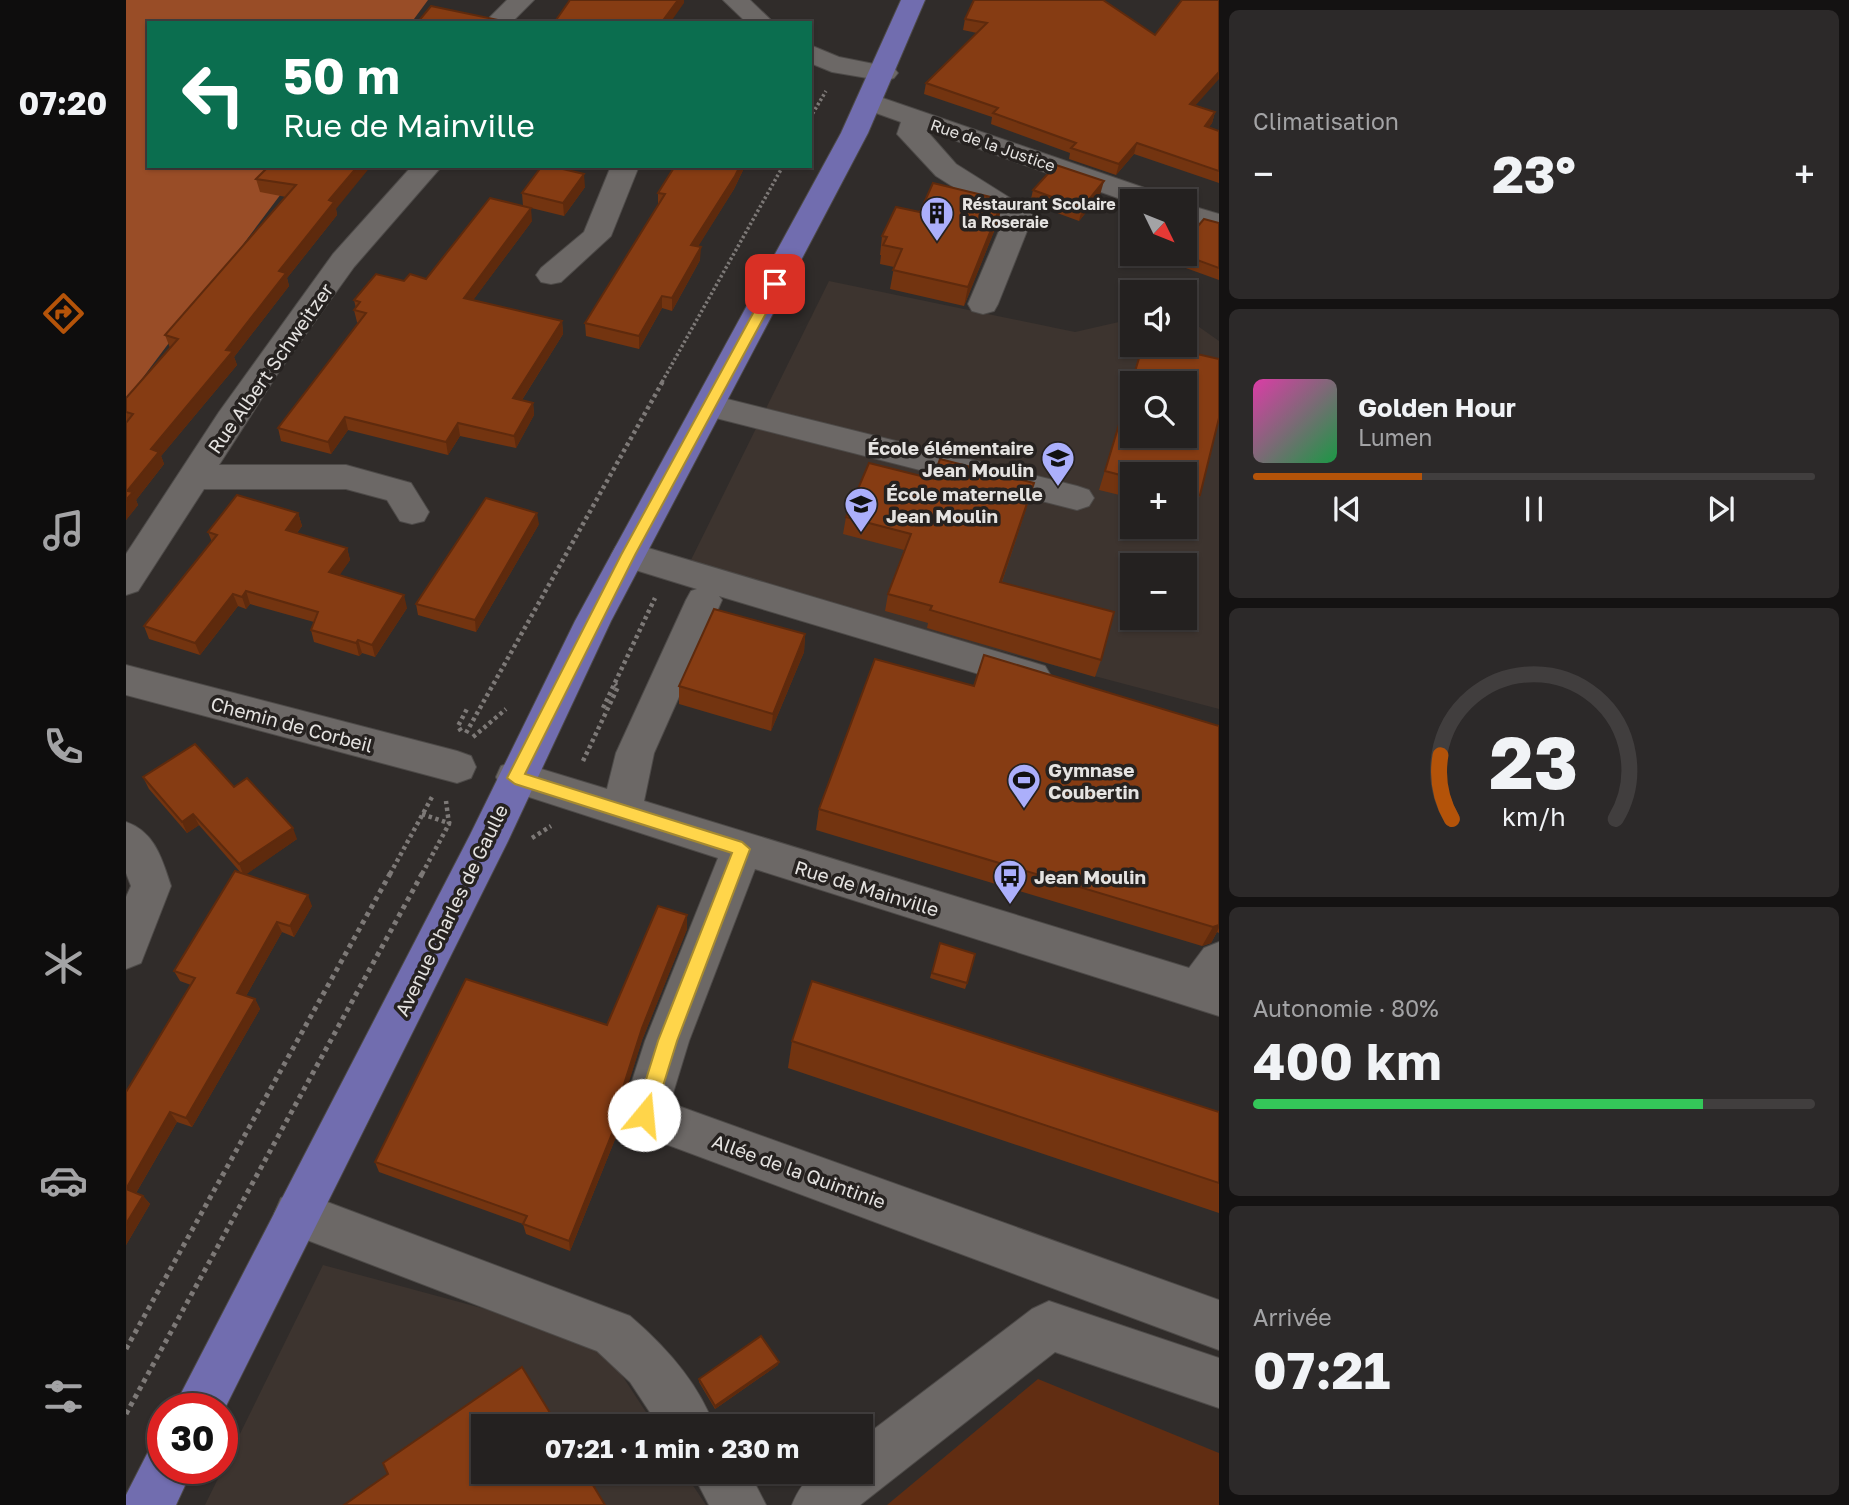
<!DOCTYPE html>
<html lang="fr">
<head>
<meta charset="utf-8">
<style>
  :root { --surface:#242120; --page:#2c2929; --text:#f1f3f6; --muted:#a3a3a5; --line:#413e3e; --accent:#b45309 }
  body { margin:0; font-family:"Golos Text",sans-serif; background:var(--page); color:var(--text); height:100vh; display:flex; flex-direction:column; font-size:26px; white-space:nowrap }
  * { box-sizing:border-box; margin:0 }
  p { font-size:23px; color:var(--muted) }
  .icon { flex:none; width:38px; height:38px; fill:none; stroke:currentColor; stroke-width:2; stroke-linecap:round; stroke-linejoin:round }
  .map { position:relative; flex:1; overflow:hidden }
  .sheet { display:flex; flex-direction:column; gap:10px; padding:10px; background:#141212; width:630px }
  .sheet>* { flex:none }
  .guide { position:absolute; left:21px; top:21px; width:665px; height:147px; border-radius:0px; box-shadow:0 2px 5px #0004,0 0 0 2px var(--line); background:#0b6e4f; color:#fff; overflow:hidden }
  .needle { width:46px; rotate:133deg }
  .buttons { position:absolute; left:994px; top:189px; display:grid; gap:14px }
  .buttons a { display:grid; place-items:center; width:77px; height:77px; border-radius:0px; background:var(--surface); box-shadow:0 2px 5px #0004,0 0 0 2px var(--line); font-size:35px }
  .speed { position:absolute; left:21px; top:1393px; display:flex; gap:14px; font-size:35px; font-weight:700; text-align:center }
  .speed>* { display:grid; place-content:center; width:91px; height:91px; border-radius:50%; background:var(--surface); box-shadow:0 2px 5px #0004,0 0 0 2px var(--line); line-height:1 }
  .speed .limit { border:10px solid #d22; background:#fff; color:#111 }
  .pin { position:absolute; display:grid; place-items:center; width:60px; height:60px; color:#fff; margin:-30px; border-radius:14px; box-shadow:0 4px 10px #0006 }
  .me { position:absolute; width:77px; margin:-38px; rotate:17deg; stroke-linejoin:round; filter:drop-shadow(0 0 5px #0008) }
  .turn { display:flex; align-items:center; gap:24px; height:147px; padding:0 21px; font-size:32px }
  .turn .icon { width:91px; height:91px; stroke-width:2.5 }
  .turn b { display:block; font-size:49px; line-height:60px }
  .big { font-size:52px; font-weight:700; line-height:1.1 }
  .sheet .widget { flex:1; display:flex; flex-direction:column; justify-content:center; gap:10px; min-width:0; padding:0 24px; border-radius:10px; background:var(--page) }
  .sheet .dial { align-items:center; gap:0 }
  .dial svg { height:182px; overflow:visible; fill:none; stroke:var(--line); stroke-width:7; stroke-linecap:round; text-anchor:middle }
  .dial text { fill:var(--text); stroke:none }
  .song { display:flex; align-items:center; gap:21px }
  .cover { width:84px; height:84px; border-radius:10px; background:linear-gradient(135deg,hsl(320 70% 55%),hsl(140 70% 35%)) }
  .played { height:7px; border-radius:4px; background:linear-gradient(90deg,var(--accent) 30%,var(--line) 30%) }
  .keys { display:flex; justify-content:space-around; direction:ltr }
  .heat { display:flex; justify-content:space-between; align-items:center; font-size:38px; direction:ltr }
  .charge { height:10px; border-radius:5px; background:linear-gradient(90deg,#34c759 80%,var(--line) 0) }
  .trip { position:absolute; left:345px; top:1414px; width:402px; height:70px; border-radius:0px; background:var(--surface); box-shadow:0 2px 5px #0004,0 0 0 2px var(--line); font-weight:700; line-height:70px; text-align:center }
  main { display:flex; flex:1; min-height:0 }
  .menu { display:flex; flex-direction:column; width:126px; justify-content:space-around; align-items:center; background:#0e0d0d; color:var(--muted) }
  .menu .icon { width:49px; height:49px }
  .menu .selected { color:var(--accent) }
  .menu b { font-size:32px; color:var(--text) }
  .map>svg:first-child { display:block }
  .built { fill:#3d342f; fill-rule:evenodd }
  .green { fill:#612d12 }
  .forest { fill:#994d27 }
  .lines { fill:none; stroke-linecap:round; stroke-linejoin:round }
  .minor-casing { stroke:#4d4a48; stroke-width:2 }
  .major-casing { stroke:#4d4a48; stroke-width:2 }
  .path-far2 { stroke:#7d7977; stroke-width:3.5; stroke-dasharray:2.5 2.5; stroke-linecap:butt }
  .path-far1 { stroke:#7d7977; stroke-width:4.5; stroke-dasharray:3.5 3.5; stroke-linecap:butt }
  .path { stroke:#7d7977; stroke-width:5; stroke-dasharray:4.5 4.5; stroke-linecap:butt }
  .minor { fill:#6c6866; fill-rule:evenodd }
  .major { fill:#716daf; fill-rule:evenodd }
  .wall { fill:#733410 }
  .shaded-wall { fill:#5e2a0d }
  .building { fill:#863c13; stroke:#5e2a0d; stroke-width:2; fill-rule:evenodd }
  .route { fill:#ffd54a; stroke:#a68a30; stroke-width:2 }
  .labels { text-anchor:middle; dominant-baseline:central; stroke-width:7; stroke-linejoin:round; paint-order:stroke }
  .far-street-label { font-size:16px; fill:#e5e3e1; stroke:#262220 }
  .far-poi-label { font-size:16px; font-weight:bold; fill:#e5e3e1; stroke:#262220; text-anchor:start }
  .street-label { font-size:19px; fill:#e5e3e1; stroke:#262220 }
  .poi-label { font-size:19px; font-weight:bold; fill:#e5e3e1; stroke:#262220; text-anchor:start }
</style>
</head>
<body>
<main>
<nav class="menu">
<b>07:20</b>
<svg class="icon selected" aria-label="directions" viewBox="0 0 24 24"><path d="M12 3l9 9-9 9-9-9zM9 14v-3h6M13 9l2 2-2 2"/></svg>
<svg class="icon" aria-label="music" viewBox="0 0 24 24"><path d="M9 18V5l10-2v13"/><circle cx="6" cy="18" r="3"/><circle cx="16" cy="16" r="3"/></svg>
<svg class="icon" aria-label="phone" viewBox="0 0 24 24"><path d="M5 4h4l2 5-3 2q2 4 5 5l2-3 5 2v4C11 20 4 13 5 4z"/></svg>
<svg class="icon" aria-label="climate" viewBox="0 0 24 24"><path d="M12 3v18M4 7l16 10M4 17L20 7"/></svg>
<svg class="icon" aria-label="car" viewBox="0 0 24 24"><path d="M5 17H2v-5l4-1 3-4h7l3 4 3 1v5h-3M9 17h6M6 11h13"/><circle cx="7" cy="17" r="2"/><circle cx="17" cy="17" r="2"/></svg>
<svg class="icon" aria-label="filters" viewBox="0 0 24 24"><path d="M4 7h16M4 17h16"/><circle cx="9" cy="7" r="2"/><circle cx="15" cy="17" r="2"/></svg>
</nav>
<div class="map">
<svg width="1093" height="1505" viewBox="0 0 1093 1505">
  <rect width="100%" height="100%" fill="#302c2a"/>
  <g class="built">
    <path d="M703 281 949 332 1006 319V345H1059V317L1093 341V709L561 568ZM1006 383H1059V436H1006ZM1006 474H1059V527H1006ZM1006 565H1059V618H1006Z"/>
    <path d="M197 1265 473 1340 529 1426H357V1472H558L580 1505H79Z"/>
  </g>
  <path class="green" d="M912 1379 1093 1453V1505H761Z"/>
  <path class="forest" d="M0 0H302L285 23H23V166H176L0 400Z"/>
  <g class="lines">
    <defs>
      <g id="minor">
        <path d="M381 0H408L385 23H358Z"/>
        <path d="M597 0H624L648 23H621Z"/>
        <path d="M684 45 713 57 768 68 772 73 768 78 759 81 706 72 684 63Z"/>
        <path d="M745 94 1039 195 1043 201 1006 203 800 130 830 164 903 210 907 216 872 304 868 311 857 314 846 311 842 304 878 219 810 176 771 134 775 122 736 108 732 102 736 96Z"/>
        <path d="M286 166H316L228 267 152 373 93 465H220L285 483 303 512 298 521 286 524 274 521 261 500 220 489H78L12 591 0 595V554L93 412 207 254Z"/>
        <path d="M485 166H513L485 236 435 282 425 284 415 282 410 275 415 268 458 232Z"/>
        <path d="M1059 204 1093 214V233L1059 222Z"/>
        <path d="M585 395 951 486 963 490 968 498 963 506 951 510 574 414 569 406 574 398Z"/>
        <path d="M502 542 906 662 919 666 925 676 919 686 906 690 593 596 596 600 528 753 518 801 1063 968 1078 948 1093 942V1016L629 869 563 1041 544 1103 1093 1300V1350L502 1130 495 1115 519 1041 592 858 375 788 370 777 375 766 389 761 481 789 490 753 560 600 565 591 571 589 490 564 485 555 490 546Z"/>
        <path d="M0 665 331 751 345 756 350 767 345 778 331 783 0 695Z"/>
        <path d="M0 822C29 832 36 859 45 886L15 963 0 969V897L5 886 0 873Z"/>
        <path d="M172 1191 504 1316C539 1346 572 1382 588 1426H533L504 1382 471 1351 155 1230 148 1214 155 1198Z"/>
        <path d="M923 1301 1093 1358V1408L929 1352 734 1505H666C681 1467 699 1472 735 1472V1439L906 1309Z"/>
        <path d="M566 1472H623L640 1505H583Z"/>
      </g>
      <g id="major">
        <path d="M775 0H799L742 133 485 621 382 841 96 1414V1409H47L344 835 449 621 715 133Z"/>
        <path d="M37 1444V1468H67L50 1505H0V1495L23 1450Z"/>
      </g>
    </defs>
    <use href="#minor" class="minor-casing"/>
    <use href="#major" class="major-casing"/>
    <g class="path-far2">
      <path d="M684 118 700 91"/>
      <path d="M536 382 657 166"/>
    </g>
    <g class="path-far1">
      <path d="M477 708 529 598"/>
      <path d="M335 731 332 726 342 707"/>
      <path d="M340 733 537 381"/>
      <path d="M347 737 380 709"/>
      <path d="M457 761 492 687 489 684"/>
      <path d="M296 814 325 824"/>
      <path d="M406 838 425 826"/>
      <path d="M264 874 306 797"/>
      <path d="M296 874 323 824 320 801"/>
    </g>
    <g class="path">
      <path d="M0 1349 265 872"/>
      <path d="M0 1414 297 872"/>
    </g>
    <use href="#minor" class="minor"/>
    <use href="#major" class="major"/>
  </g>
  <g class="wall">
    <path d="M848 0 1069 105 1089 112 1086 123 1083 127 1093 131V183L1008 154 990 175 943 159 944 153 865 124 866 117 798 94 800 83 851 33 837 30 839 19Z"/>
    <path d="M143 166 210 209 211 215 161 278 163 286 108 357 111 365 35 456 38 464 10 500 12 505 0 520V398L44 348 39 335 160 197 134 192 130 179Z"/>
    <path d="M546 166H619L608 189 572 246 574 260 546 311 536 308 513 349 460 336 459 323 532 205V193L547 169H546Z"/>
    <path d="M459 187 438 216 397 206 396 193Z"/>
    <path d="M907 190 974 195 953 221 904 203Z"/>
    <path d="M794 212 873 219 838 306 764 289 768 267 754 264 755 255H754L756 236Z"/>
    <path d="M406 221 347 300 436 321 437 334 396 400 407 403 408 415 390 448 334 436 322 455 222 430 205 454 155 441 152 428 232 323 231 322 228 310 230 308 228 300 278 281 300 279Z"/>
    <path d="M1093 223V280L1046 263 1048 254H1059Z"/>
    <path d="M1017 345 1074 495 1067 514 1059 512V474H1006V498L973 490Z"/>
    <path d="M807 479 908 483 903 500 876 582 975 660 969 677 801 628 802 623 759 611 762 594 778 550 717 534 720 517Z"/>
    <path d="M172 513 176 526 171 533 221 548 224 560 213 575 281 608 249 657 236 653 233 656 188 642 185 630 188 622 124 604 120 609 112 606 74 655 23 639 18 626 86 542 82 532Z"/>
    <path d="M413 524 350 632 292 615 290 604Z"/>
    <path d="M679 634 678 652 645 731 553 704V686Z"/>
    <path d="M848 686 1093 726V933L1091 932 1085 943 1076 946 690 830 693 809Z"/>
    <path d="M17 777 108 787 171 839 120 874 186 906 168 937 156 932 120 996 129 999 134 1009 66 1127 51 1122 10 1193 17 1196 24 1204 0 1245V1092L65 985 54 981 48 971 115 873 73 825 61 833 23 789Z"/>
    <path d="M561 915V929L516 1040 494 1109 496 1122 444 1251 400 1234 397 1224 253 1172 249 1162 481 1025Z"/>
    <path d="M814 943 841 983 839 989 804 978Z"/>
    <path d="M666 1041 1093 1112V1213L662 1068Z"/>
    <path d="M652 1365 589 1409 573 1382V1379Z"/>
  </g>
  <g class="shaded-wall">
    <path d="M552 0H558V3L544 23H535Z"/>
    <path d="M1093 72V79L1061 115 1064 104Z"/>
    <path d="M1089 112 1086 123 1075 137 1079 126Z"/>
    <path d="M1011 143 1008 154 990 175 993 164Z"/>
    <path d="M232 166H245L210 209 211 215 161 278 163 286 108 357 111 365 35 456 38 464 10 500 12 505 0 520V500L1 491 25 449 100 350 153 271 203 200Z"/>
    <path d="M614 166H619L608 189 565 258V245Z"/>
    <path d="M458 174 459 187 438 216 437 203Z"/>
    <path d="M978 181 974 195 953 221 956 208Z"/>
    <path d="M877 200 873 219 838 306 842 287Z"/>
    <path d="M405 208 406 221 339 311 338 298Z"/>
    <path d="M575 247 574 260 546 311V298Z"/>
    <path d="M536 296V308L513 349V336Z"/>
    <path d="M436 321 437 334 389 411 387 398Z"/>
    <path d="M407 403 408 415 390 448 388 436Z"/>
    <path d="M219 417 222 430 205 454 202 442Z"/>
    <path d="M332 423 334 436 322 455 320 442Z"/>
    <path d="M908 483 903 500 870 599 874 582Z"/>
    <path d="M172 513 176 526 164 542 160 530Z"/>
    <path d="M411 513 413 524 350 632 349 620Z"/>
    <path d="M221 548 224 560 207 585 203 572Z"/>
    <path d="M120 591 124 604 120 609 116 597Z"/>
    <path d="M107 594 112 606 74 655 69 643Z"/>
    <path d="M278 595 281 608 249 657 246 645Z"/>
    <path d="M679 634 678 652 645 731 647 714Z"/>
    <path d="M232 640 236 653 233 656 230 643Z"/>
    <path d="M67 814 73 825 61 833 56 822Z"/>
    <path d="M167 828 171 839 118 876 113 864Z"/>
    <path d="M182 895 186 906 168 937 164 926Z"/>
    <path d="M561 915V929L516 1040 493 1114 492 1103 516 1028Z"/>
    <path d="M151 922 156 932 116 1003 111 993Z"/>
    <path d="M1093 925V928L1085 943 1076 946 1087 927Z"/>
    <path d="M129 999 134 1009 66 1127 60 1118Z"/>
    <path d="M495 1111 496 1122 444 1251 443 1241Z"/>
    <path d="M44 1112 51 1122 7 1198 0 1189Z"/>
    <path d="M17 1196 24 1204 0 1245V1224Z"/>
    <path d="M653 1362 652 1365 589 1409V1406Z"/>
  </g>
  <g class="building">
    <path d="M444 0H552L535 23H428Z"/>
    <path d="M848 0H977L1029 35 1056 0H1093V72L1064 104 1089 112 1079 126 1093 131V171L1011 143 993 164 945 148 950 143 867 113 872 108 800 83 861 23 839 19Z"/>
    <path d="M305 6 386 23H291Z"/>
    <path d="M930 165 978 181 956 208 907 190Z"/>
    <path d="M143 166H232L203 200 208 202 153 271 160 273 100 350 107 351 25 449 33 452 1 491 7 492 0 500V423L7 414 0 412V398L52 339 39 335 170 185 130 179Z"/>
    <path d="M416 166H424L458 174 437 203 396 193Z"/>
    <path d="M549 166H614L609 176 565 245 575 247 546 298 536 296 513 336 459 323 539 194 532 193Z"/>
    <path d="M807 183 877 200 842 287 767 270 776 249 757 245 761 237 756 236 770 207 794 212Z"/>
    <path d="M364 198 405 208 338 298 436 321 387 398 407 403 388 436 332 423 320 442 219 417 202 442 152 428 240 313 228 310 234 302 228 300 250 274 278 281 284 274 300 279Z"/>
    <path d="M1078 219 1093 223V268L1055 254H1059V241Z"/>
    <path d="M1017 345H1031L1093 359V418L1074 495 1059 491V474H1006V478L979 471ZM1006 383H1059V436H1006Z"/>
    <path d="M814 459 908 483 874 582 988 612 975 660 804 610 806 606 762 594 785 534 720 517 743 463 807 479Z"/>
    <path d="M111 495 172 513 160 530 221 548 203 572 278 595 246 645 232 640 230 643 185 630 192 612 120 591 116 597 107 594 69 643 18 626 91 535 82 532Z"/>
    <path d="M360 498 411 513 349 620 290 604Z"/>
    <path d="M588 609 679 634 647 714 553 686Z"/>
    <path d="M858 655 1093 726V925L1087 927 693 809 749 659 848 686Z"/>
    <path d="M69 744 108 787 121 778 167 828 113 864 67 814 56 822 17 777Z"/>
    <path d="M109 871 182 895 164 926 151 922 111 993 129 999 60 1118 44 1112 0 1189 17 1196 0 1224V1092L69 978 48 971Z"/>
    <path d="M532 906 561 915 516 1028 492 1103 495 1111 443 1241 397 1224 401 1216 249 1162 340 979 481 1025Z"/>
    <path d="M814 943 849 954 841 983 806 973Z"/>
    <path d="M686 981 1093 1112V1183L666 1041Z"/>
    <path d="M635 1336 653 1362 589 1406 573 1379Z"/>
    <path d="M396 1367 432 1426H357V1472H459L479 1505H218L262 1474 257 1463Z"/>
  </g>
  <path class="route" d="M649 280 656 284 509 555 399 774 616 842 624 849 551 1041 528 1115 525 1121 518 1124 512 1121 509 1115 532 1041 606 853 389 784 381 778 495 555 643 284Z"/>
  <defs>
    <symbol id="building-pin" viewBox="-11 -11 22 30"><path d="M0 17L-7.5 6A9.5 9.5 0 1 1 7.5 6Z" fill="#abaffb" stroke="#262220"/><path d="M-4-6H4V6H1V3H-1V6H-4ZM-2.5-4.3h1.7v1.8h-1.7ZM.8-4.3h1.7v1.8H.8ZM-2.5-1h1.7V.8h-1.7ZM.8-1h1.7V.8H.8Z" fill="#111"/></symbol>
    <symbol id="school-pin" viewBox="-11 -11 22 30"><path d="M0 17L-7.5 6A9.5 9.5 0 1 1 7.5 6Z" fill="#abaffb" stroke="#262220"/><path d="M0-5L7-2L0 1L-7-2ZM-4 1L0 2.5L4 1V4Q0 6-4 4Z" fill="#111"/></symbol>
    <symbol id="stadium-pin" viewBox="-11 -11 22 30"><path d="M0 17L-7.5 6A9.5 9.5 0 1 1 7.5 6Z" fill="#abaffb" stroke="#262220"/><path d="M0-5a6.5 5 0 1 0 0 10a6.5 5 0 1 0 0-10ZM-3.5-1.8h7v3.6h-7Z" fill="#111"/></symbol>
    <symbol id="bus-pin" viewBox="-11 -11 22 30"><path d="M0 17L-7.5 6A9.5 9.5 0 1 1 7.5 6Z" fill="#abaffb" stroke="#262220"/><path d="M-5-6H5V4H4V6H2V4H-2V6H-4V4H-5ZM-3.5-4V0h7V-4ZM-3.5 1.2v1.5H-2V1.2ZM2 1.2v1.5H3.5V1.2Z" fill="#111"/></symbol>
  </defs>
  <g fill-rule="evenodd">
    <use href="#building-pin" x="792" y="194" width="38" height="52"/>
    <use href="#school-pin" x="913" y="439" width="38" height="52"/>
    <use href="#school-pin" x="716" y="485" width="38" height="52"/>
    <use href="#stadium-pin" x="879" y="761" width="38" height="52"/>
    <use href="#bus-pin" x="865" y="857" width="38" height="52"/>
  </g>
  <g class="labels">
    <g class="far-street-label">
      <text transform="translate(867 145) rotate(19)">Rue de la Justice</text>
    </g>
    <g class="far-poi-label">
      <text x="836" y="204">Réstaurant Scolaire<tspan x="836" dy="18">la Roseraie</tspan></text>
    </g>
    <g class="street-label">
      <text transform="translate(144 368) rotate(-55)">Rue Albert Schweitzer</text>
      <text transform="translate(166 724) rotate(15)">Chemin de Corbeil</text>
      <text transform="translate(741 888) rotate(17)">Rue de Mainville</text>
      <text transform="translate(325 910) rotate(-64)">Avenue Charles de Gaulle</text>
      <text transform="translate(673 1171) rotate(20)">Allée de la Quintinie</text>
    </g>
    <g class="poi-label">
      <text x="908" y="447" text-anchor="end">École élémentaire<tspan x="908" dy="22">Jean Moulin</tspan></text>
      <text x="760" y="493">École maternelle<tspan x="760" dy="22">Jean Moulin</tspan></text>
      <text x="922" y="769">Gymnase<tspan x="922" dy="22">Coubertin</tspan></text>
      <text x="908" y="876">Jean Moulin</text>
    </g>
  </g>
</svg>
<div class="buttons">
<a><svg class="needle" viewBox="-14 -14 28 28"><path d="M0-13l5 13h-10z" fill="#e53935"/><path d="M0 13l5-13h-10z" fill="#a3a3a5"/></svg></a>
<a><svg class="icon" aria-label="sound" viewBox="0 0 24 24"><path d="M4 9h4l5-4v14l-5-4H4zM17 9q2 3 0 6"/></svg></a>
<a><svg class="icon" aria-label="search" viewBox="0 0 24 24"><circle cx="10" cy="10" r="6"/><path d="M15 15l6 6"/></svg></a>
<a>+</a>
<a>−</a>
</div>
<div class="speed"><div class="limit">30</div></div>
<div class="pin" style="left:649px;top:284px;background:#d93025"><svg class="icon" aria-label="arrive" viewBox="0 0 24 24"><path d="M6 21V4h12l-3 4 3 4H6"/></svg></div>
<svg class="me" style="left:518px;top:1115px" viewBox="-20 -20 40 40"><circle r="19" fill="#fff"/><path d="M0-13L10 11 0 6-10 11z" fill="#ffd54a"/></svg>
<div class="trip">07:21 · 1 min · 230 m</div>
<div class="guide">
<div class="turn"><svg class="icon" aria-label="left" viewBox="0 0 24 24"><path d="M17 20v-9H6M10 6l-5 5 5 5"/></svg><div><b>50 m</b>Rue de Mainville</div></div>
</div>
</div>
<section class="sheet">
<div class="widget"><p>Climatisation</p>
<div class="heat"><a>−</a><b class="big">23°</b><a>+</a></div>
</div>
<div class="widget">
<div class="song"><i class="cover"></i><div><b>Golden Hour</b><p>Lumen</p></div></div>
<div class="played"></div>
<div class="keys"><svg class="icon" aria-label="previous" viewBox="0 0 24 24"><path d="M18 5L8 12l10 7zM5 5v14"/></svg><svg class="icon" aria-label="pause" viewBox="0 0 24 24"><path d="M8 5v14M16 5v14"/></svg><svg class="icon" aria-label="next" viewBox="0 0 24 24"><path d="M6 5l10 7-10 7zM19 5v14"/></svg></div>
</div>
<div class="widget dial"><svg viewBox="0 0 100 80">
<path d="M14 69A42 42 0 1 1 86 69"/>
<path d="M14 69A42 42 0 0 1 9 41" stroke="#b45309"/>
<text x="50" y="56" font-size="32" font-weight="700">23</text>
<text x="50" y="72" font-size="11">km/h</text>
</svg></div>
<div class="widget"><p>Autonomie · 80%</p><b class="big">400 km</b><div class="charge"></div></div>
<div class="widget"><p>Arrivée</p><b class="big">07:21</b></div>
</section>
</main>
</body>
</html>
